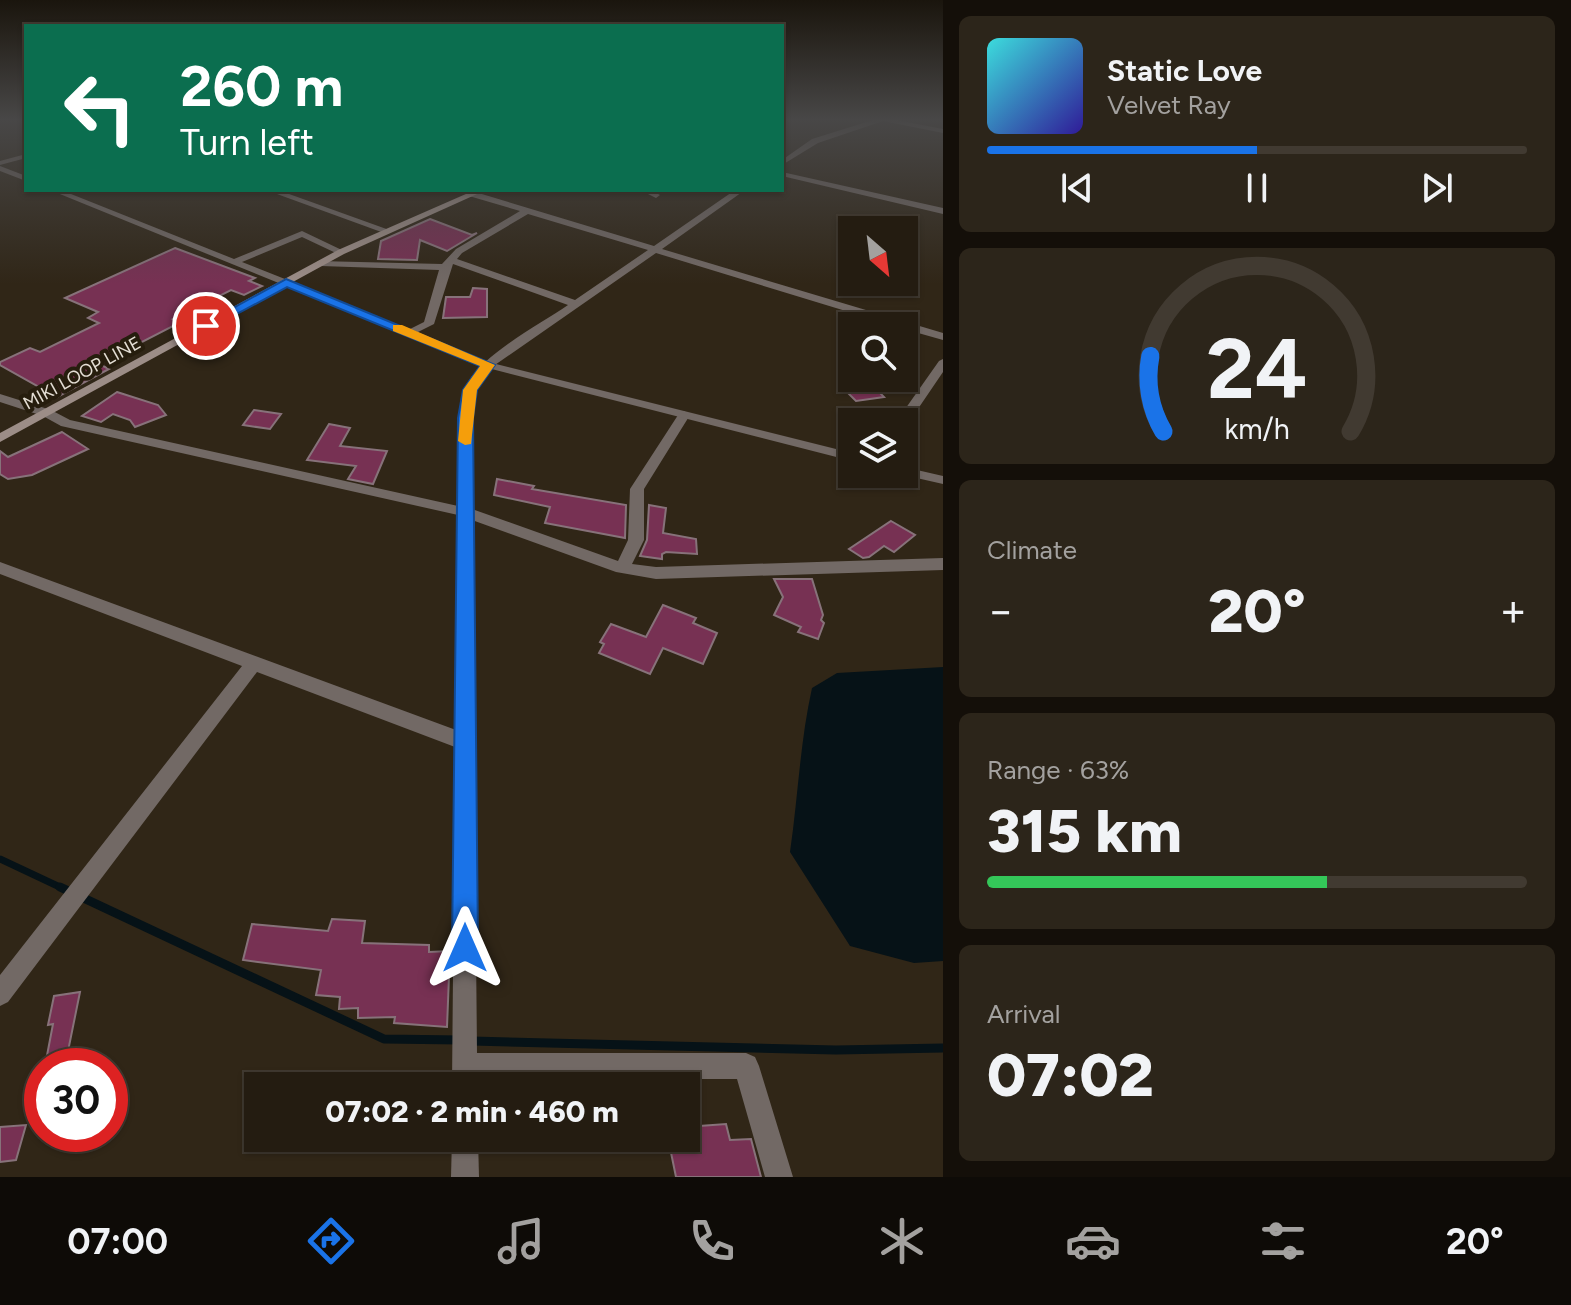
<!DOCTYPE html>
<html lang="en">
<head>
<meta charset="utf-8">
<style>
  :root { --surface:#241c11; --page:#2c251a; --text:#f1f3f6; --muted:#a3a19f; --line:#413a31; --accent:#1a73e8 }
  body { margin:0; font-family:Figtree,sans-serif; background:var(--page); color:var(--text); height:100vh; display:flex; flex-direction:column; font-size:30px; white-space:nowrap }
  * { box-sizing:border-box; margin:0 }
  p { font-size:26px; color:var(--muted) }
  .icon { flex:none; width:44px; height:44px; fill:none; stroke:currentColor; stroke-width:2; stroke-linecap:round; stroke-linejoin:round }
  .map { position:relative; flex:1; overflow:hidden }
  .drawer { display:flex; flex-direction:column; gap:16px; padding:16px; background:#140f09; width:628px }
  .drawer>* { flex:none }
  .top-card { position:absolute; left:24px; top:24px; width:760px; height:168px; border-radius:0px; box-shadow:0 2px 6px #0004,0 0 0 2px var(--line); background:#0b6e4f; color:#fff; overflow:hidden }
  .needle { width:52px; rotate:152deg }
  .buttons { position:absolute; left:838px; top:216px; display:grid; gap:16px }
  .buttons a { display:grid; place-items:center; width:80px; height:80px; border-radius:0px; background:var(--surface); box-shadow:0 2px 6px #0004,0 0 0 2px var(--line); font-size:40px }
  .speed { position:absolute; left:24px; top:1048px; display:flex; gap:16px; font-size:40px; font-weight:700; text-align:center }
  .speed>* { display:grid; place-content:center; width:104px; height:104px; border-radius:50%; background:var(--surface); box-shadow:0 2px 6px #0004,0 0 0 2px var(--line); line-height:1 }
  .speed .limit { border:12px solid #d22; background:#fff; color:#111 }
  .pin { position:absolute; display:grid; place-items:center; width:68px; height:68px; color:#fff; margin:-34px; border:4px solid #fff; border-radius:50%; box-shadow:0 2px 8px #0007 }
  .me { position:absolute; width:88px; margin:-44px; rotate:0deg; stroke-linejoin:round; filter:drop-shadow(0 0 6px #0008) }
  .turn { display:flex; align-items:center; gap:28px; height:168px; padding:0 24px; font-size:36px }
  .turn .icon { width:104px; height:104px; stroke-width:2.5 }
  .turn b { display:block; font-size:56px; line-height:68px }
  .big { font-size:60px; font-weight:800; line-height:1.1 }
  .drawer .widget { flex:1; display:flex; flex-direction:column; justify-content:center; gap:12px; min-width:0; padding:0 28px; border-radius:12px; background:var(--page) }
  .drawer .dial { align-items:center; gap:0 }
  .dial svg { height:208px; overflow:visible; fill:none; stroke:var(--line); stroke-width:7; stroke-linecap:round; text-anchor:middle }
  .dial text { fill:var(--text); stroke:none }
  .song { display:flex; align-items:center; gap:24px }
  .cover { width:96px; height:96px; border-radius:12px; background:linear-gradient(135deg,hsl(180 70% 55%),hsl(250 70% 35%)) }
  .played { height:8px; border-radius:4px; background:linear-gradient(90deg,var(--accent) 50%,var(--line) 50%) }
  .keys { display:flex; justify-content:space-around; direction:ltr }
  .heat { display:flex; justify-content:space-between; align-items:center; font-size:44px; direction:ltr }
  .charge { height:12px; border-radius:6px; background:linear-gradient(90deg,#34c759 63%,var(--line) 0) }
  .trip { position:absolute; left:244px; top:1072px; width:456px; height:80px; border-radius:0px; background:var(--surface); box-shadow:0 2px 6px #0004,0 0 0 2px var(--line); font-weight:800; line-height:80px; text-align:center }
  .dock { display:flex; height:128px; justify-content:space-around; align-items:center; background:#0e0b07; color:var(--muted) }
  .dock .icon { width:56px; height:56px }
  .dock .on { color:var(--accent) }
  .dock b { font-size:36px; color:var(--text) }
  main { display:flex; flex:1; min-height:0 }
  .map>svg:first-child { display:block }
  .water { fill:#061217 }
  .lines { fill:none; stroke-linecap:round; stroke-linejoin:round }
  .stream-far1 { stroke:#061217; stroke-width:7 }
  .stream { stroke:#061217; stroke-width:9 }
  .building { fill:#773153; stroke:#87727a; stroke-width:2 }
  .minor { fill:#726965; fill-rule:evenodd }
  .tertiary { fill:#726965; fill-rule:evenodd }
  .secondary { fill:#9c8d87; fill-rule:evenodd }
  .route { fill:#1a73e8; stroke:#114b97; stroke-width:2 }
  .slow { fill:#f59e0b }
  .labels { text-anchor:middle; dominant-baseline:central; stroke-width:8; stroke-linejoin:round; paint-order:stroke }
  .far-street-label { font-size:18px; fill:#e4ded4; stroke:#261d0d }
</style>
</head>
<body>
<main>
<div class="map">
<svg width="943" height="1177" viewBox="0 0 943 1177">
  <rect width="100%" height="100%" fill="#302617"/>
  <path class="water" d="M943 667V961L914 963 850 946 790 852C798 797 800 742 812 688L837 673Z"/>
  <g class="lines">
    <path class="stream-far1" d="M0 859 64 889"/>
    <g class="stream">
      <path d="M60 887 384 1039 461 1040"/>
      <path d="M472 1041 836 1050 943 1048"/>
    </g>
  </g>
  <g class="building">
    <path d="M430 219 472 235 477 233 447 251 420 240 417 260 378 259 381 241Z"/>
    <path d="M175 248 255 278 249 281 262 286 244 295 231 290 173 319 181 322 99 364 109 369 57 397 0 365V362L30 348 40 352 99 323 88 318 98 312 65 298Z"/>
    <path d="M473 288 487 289V317L443 318 446 297H470Z"/>
    <path d="M871 384 884 397 856 401 842 387Z"/>
    <path d="M117 392 158 405 166 415 135 427 130 420 113 414 101 422 82 416Z"/>
    <path d="M254 410 281 414 270 429 243 425Z"/>
    <path d="M329 424 350 428 340 446 387 451 373 484 348 479 356 466 307 460Z"/>
    <path d="M62 432 88 449 32 475 8 479 0 474V451L8 457Z"/>
    <path d="M497 479 534 486 532 489 626 505 625 538 545 523 550 507 494 495Z"/>
    <path d="M649 505 666 508 663 533 696 539 697 554 666 552 662 554V559L640 556 647 540Z"/>
    <path d="M891 521 915 535 894 552 884 546 869 557 863 558 849 549Z"/>
    <path d="M774 579H812L823 615 821 620 824 623 818 639 798 632 801 627 774 615 783 597Z"/>
    <path d="M663 605 696 618 693 623 717 633 703 664 663 648 650 674 599 653 604 644 600 642 611 624 646 637Z"/>
    <path d="M332 919 365 921 362 943 429 945V952L450 951 447 1027 394 1023 395 1017 358 1018V1008L339 1009 340 997 316 995 321 970 243 960 252 924 328 931Z"/>
    <path d="M80 992 65 1066H45L53 1024 48 1025 54 996Z"/>
    <path d="M726 1124 730 1140 751 1139 761 1177H676L668 1138H686V1127Z"/>
    <path d="M26 1125 16 1160 0 1162V1127Z"/>
  </g>
  <g class="lines">
    <g class="minor">
      <path d="M876 119H891L943 129V133L883 121 818 143 782 165V160L812 139Z"/>
      <path d="M26 154V158L0 165V161Z"/>
      <path d="M0 166 26 176V181L0 171Z"/>
      <path d="M782 172 943 208V214L782 176Z"/>
      <path d="M50 190H61L234 259 302 231 346 252 338 254 302 237 242 262 290 281V285L286 286Z"/>
      <path d="M266 190H278L392 231 384 233Z"/>
      <path d="M640 190H651L660 195 656 198Z"/>
      <path d="M735 190H745L662 249 943 333V340L904 329V326H895L656 253 492 367 476 390 472 418V509L618 561 628 540 630 489 680 412 684 411 690 415 644 489V540L632 564 656 567 943 558V570L656 579 616 572 472 520 477 1053H746L755 1057 759 1066 793 1177H765L737 1079H478V1086H452L455 747 257 672 8 1002 0 1006V975L242 666 0 574V562L456 730 458 515 61 426 43 416 0 402V394L51 410 70 420 458 506C459 470 454 427 463 393 473 359 539 325 568 305L453 264 434 324 410 336 406 335V331L424 322 439 270 321 266 316 263 318 261 442 264 456 249 520 211 469 196 468 194 472 191 654 246ZM528 214 648 250 575 300 457 259 462 253Z"/>
      <path d="M943 359V372L907 425H904V422H896L939 361Z"/>
      <path d="M452 1138H478L479 1177H451Z"/>
    </g>
    <g class="tertiary">
      <path d="M282 281H290L492 363 852 453V461L484 367 282 285Z"/>
      <path d="M904 467 943 476V484L899 474H904Z"/>
    </g>
    <path class="secondary" d="M475 190H486L344 254 0 442V433L338 250Z"/>
  </g>
  <linearGradient id="sky" x2="0" y2="1"><stop stop-color="#1a150d"/><stop offset="0.42" stop-color="#484747"/><stop offset="1" stop-color="#484747" stop-opacity="0"/></linearGradient>
  <rect width="943" height="284" fill="url(#sky)"/>
  <path class="route" d="M286 279 495 365 477 390 473 418 478 948 474 957 465 961 456 957 452 948 458 418 463 390 480 366 287 287 211 328 200 326Z"/>
  <path class="slow" d="M393 325H402L495 365 477 390 471 444 465 445 458 441 463 390 480 366 393 331Z"/>
  <g class="labels">
    <g class="far-street-label">
      <text transform="translate(82 373) rotate(-29)">MIKI LOOP LINE</text>
    </g>
  </g>
</svg>
<div class="buttons">
<a><svg class="needle" viewBox="-14 -14 28 28"><path d="M0-13l5 13h-10z" fill="#e53935"/><path d="M0 13l5-13h-10z" fill="#a3a19f"/></svg></a>
<a><svg class="icon" aria-label="search" viewBox="0 0 24 24"><circle cx="10" cy="10" r="6"/><path d="M15 15l6 6"/></svg></a>
<a><svg class="icon" aria-label="layers" viewBox="0 0 24 24"><path d="M12 4l9 5-9 5-9-5zM3 14l9 5 9-5"/></svg></a>
</div>
<div class="speed"><div class="limit">30</div></div>
<div class="pin" style="left:206px;top:326px;background:#d93025"><svg class="icon" aria-label="arrive" viewBox="0 0 24 24"><path d="M6 21V4h12l-3 4 3 4H6"/></svg></div>
<svg class="me" style="left:465px;top:948px" viewBox="-20 -20 40 40"><path d="M0-17L14 15 0 8-14 15z" fill="#1a73e8" stroke="#fff" stroke-width="4"/></svg>
<div class="trip">07:02 · 2 min · 460 m</div>
<div class="top-card">
<div class="turn"><svg class="icon" aria-label="left" viewBox="0 0 24 24"><path d="M17 20v-9H6M10 6l-5 5 5 5"/></svg><div><b>260 m</b>Turn left</div></div>
</div>
</div>
<section class="drawer">
<div class="widget">
<div class="song"><i class="cover"></i><div><b>Static Love</b><p>Velvet Ray</p></div></div>
<div class="played"></div>
<div class="keys"><svg class="icon" aria-label="previous" viewBox="0 0 24 24"><path d="M18 5L8 12l10 7zM5 5v14"/></svg><svg class="icon" aria-label="pause" viewBox="0 0 24 24"><path d="M8 5v14M16 5v14"/></svg><svg class="icon" aria-label="next" viewBox="0 0 24 24"><path d="M6 5l10 7-10 7zM19 5v14"/></svg></div>
</div>
<div class="widget dial"><svg viewBox="0 0 100 80">
<path d="M14 69A42 42 0 1 1 86 69"/>
<path d="M14 69A42 42 0 0 1 9 40" stroke="#1a73e8"/>
<text x="50" y="56" font-size="32" font-weight="700">24</text>
<text x="50" y="72" font-size="11">km/h</text>
</svg></div>
<div class="widget"><p>Climate</p>
<div class="heat"><a>−</a><b class="big">20°</b><a>+</a></div>
</div>
<div class="widget"><p>Range · 63%</p><b class="big">315 km</b><div class="charge"></div></div>
<div class="widget"><p>Arrival</p><b class="big">07:02</b></div>
</section>
</main>
<nav class="dock">
<b>07:00</b>
<svg class="icon on" aria-label="directions" viewBox="0 0 24 24"><path d="M12 3l9 9-9 9-9-9zM9 14v-3h6M13 9l2 2-2 2"/></svg>
<svg class="icon" aria-label="music" viewBox="0 0 24 24"><path d="M9 18V5l10-2v13"/><circle cx="6" cy="18" r="3"/><circle cx="16" cy="16" r="3"/></svg>
<svg class="icon" aria-label="phone" viewBox="0 0 24 24"><path d="M5 4h4l2 5-3 2q2 4 5 5l2-3 5 2v4C11 20 4 13 5 4z"/></svg>
<svg class="icon" aria-label="climate" viewBox="0 0 24 24"><path d="M12 3v18M4 7l16 10M4 17L20 7"/></svg>
<svg class="icon" aria-label="car" viewBox="0 0 24 24"><path d="M5 17H2v-5l4-1 3-4h7l3 4 3 1v5h-3M9 17h6M6 11h13"/><circle cx="7" cy="17" r="2"/><circle cx="17" cy="17" r="2"/></svg>
<svg class="icon" aria-label="filters" viewBox="0 0 24 24"><path d="M4 7h16M4 17h16"/><circle cx="9" cy="7" r="2"/><circle cx="15" cy="17" r="2"/></svg>
<b>20°</b>
</nav>
</body>
</html>
